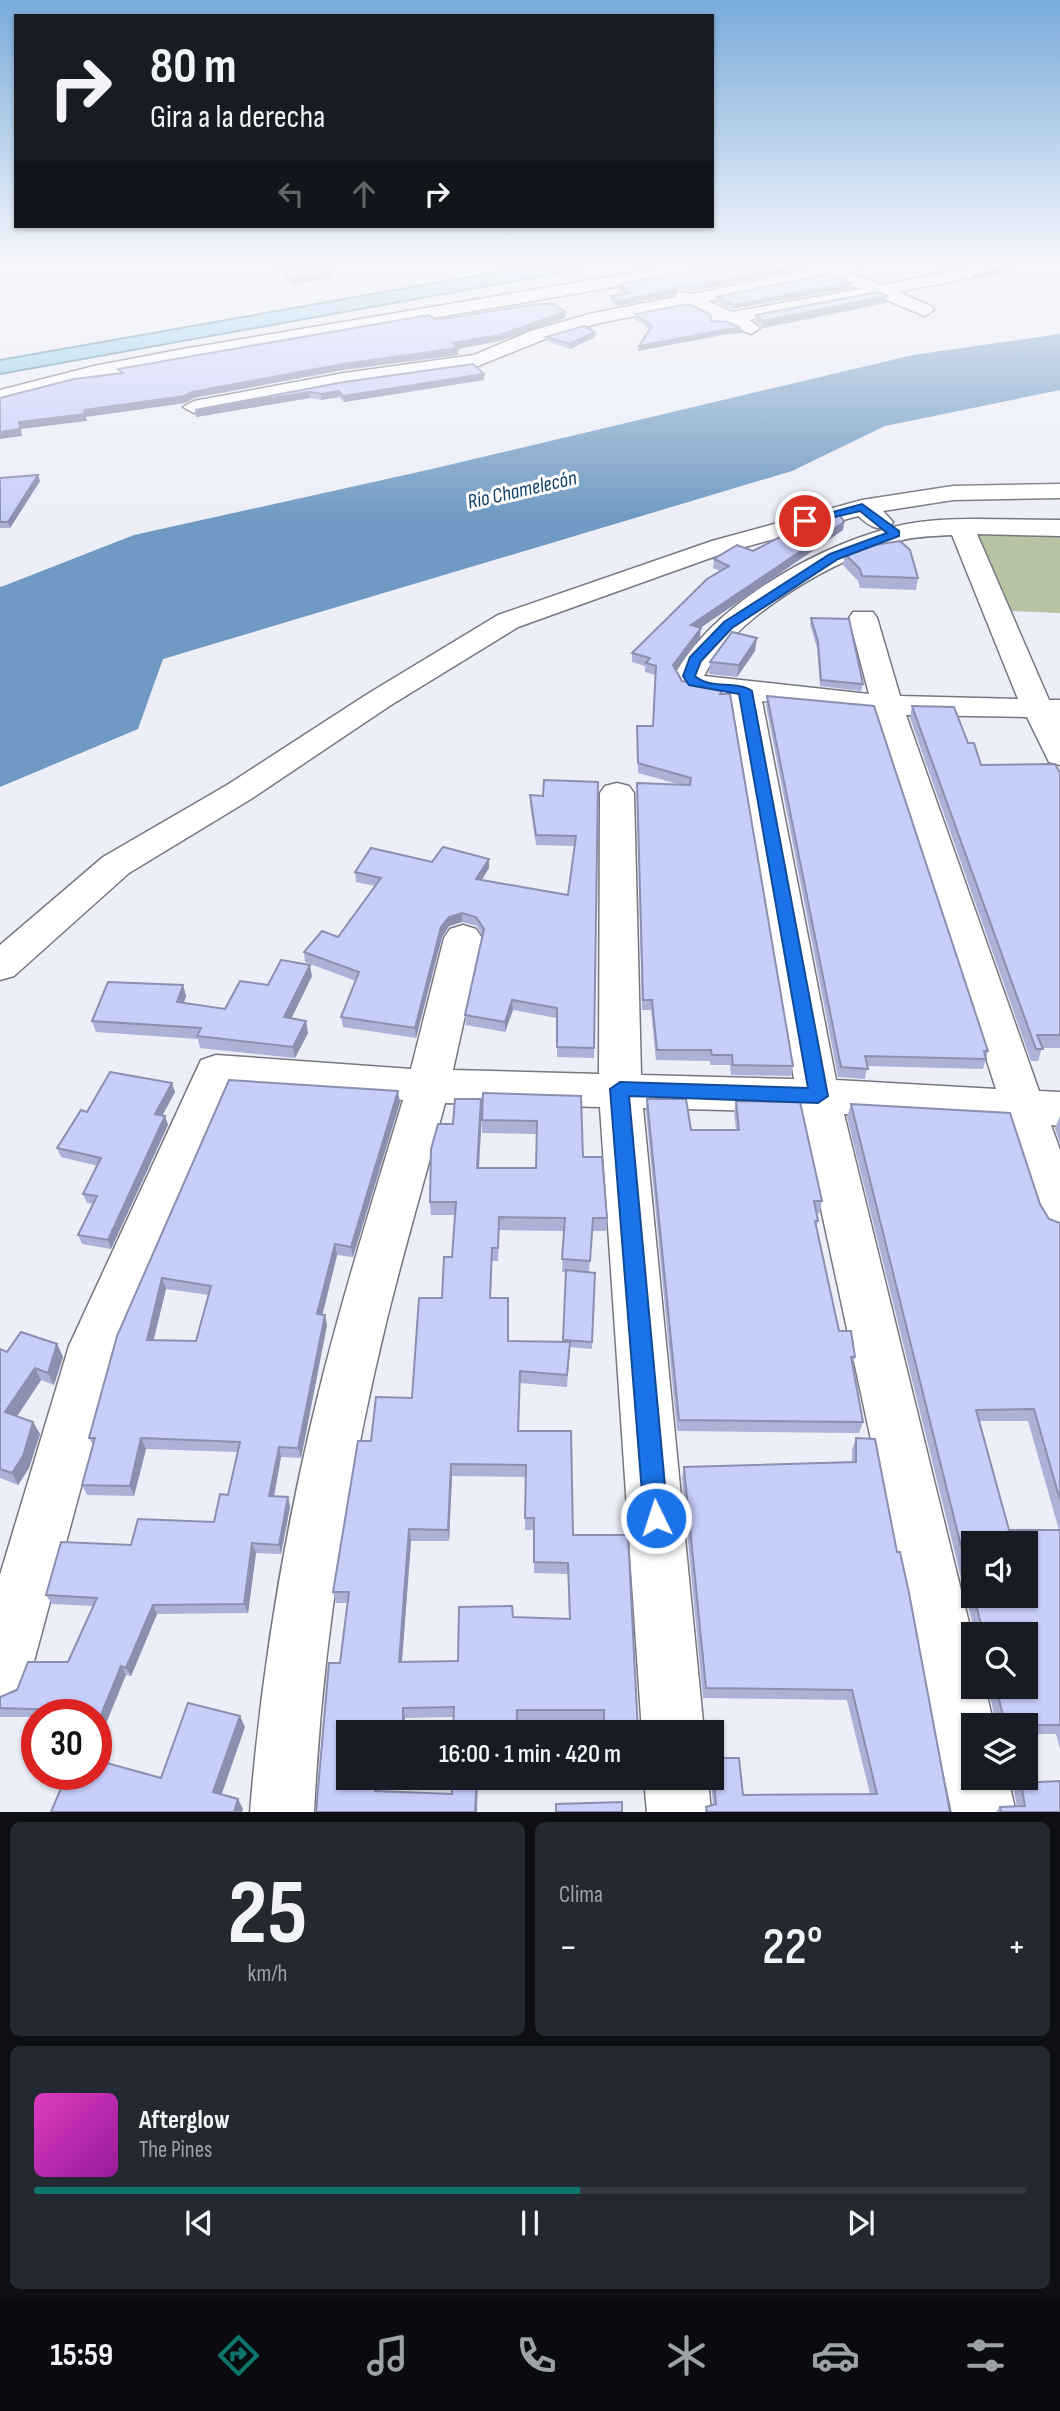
<!DOCTYPE html>
<html lang="es">
<head>
<meta charset="utf-8">
<style>
  :root { --surface:#171b24; --page:#242831; --text:#f1f3f6; --muted:#9ea1a6; --line:#363941; --accent:#0f766e }
  body { margin:0; font-family:"Sofia Sans Condensed",sans-serif; background:var(--page); color:var(--text); height:100vh; display:flex; flex-direction:column; font-size:26px; white-space:nowrap }
  * { box-sizing:border-box; margin:0 }
  p { font-size:23px; color:var(--muted) }
  .icon { flex:none; width:38px; height:38px; fill:none; stroke:currentColor; stroke-width:2; stroke-linecap:round; stroke-linejoin:round }
  .map { position:relative; height:1812px; overflow:hidden }
  .details { display:flex; flex-direction:column; gap:10px; padding:10px; background:#0d0f14; flex:1 }
  .details>* { flex:none }
  .hud { position:absolute; left:14px; top:14px; width:700px; height:214px; border-radius:0px; box-shadow:0 2px 5px #0004; background:#171b24; color:var(--text); overflow:hidden }
  .tools { position:absolute; left:961px; top:1531px; display:grid; gap:14px }
  .tools a { display:grid; place-items:center; width:77px; height:77px; border-radius:0px; background:var(--surface); box-shadow:0 2px 5px #0004; font-size:35px }
  .speed { position:absolute; left:21px; top:1699px; display:flex; gap:14px; font-size:35px; font-weight:700; text-align:center }
  .speed>* { display:grid; place-content:center; width:91px; height:91px; border-radius:50%; background:var(--surface); box-shadow:0 2px 5px #0004; line-height:1 }
  .speed .limit { border:10px solid #d22; background:#fff; color:#111 }
  .pin { position:absolute; display:grid; place-items:center; width:60px; height:60px; color:#fff; margin:-30px; border:4px solid #fff; border-radius:50%; box-shadow:0 2px 7px #0007 }
  .me { position:absolute; width:77px; margin:-38px; rotate:356deg; stroke-linejoin:round; filter:drop-shadow(0 0 5px #0008) }
  .turn { display:flex; align-items:center; gap:24px; height:147px; padding:0 21px; font-size:32px }
  .turn .icon { width:91px; height:91px; stroke-width:2.5 }
  .turn b { display:block; font-size:49px; line-height:60px }
  .lanes { display:flex; align-items:center; height:66px; padding:0 21px; background:#0003; justify-content:center; gap:35px; direction:ltr }
  .lanes .off { opacity:.35 }
  .big { font-size:52px; font-weight:600; line-height:1.1 }
  .details .tile { flex:1; display:flex; flex-direction:column; justify-content:center; gap:10px; min-width:0; padding:0 24px; border-radius:10px; background:var(--page) }
  .details .dial { align-items:center; gap:0 }
  .dial b { font-size:91px; line-height:1 }
  .song { display:flex; align-items:center; gap:21px }
  .cover { width:84px; height:84px; border-radius:10px; background:linear-gradient(135deg,hsl(310 70% 55%),hsl(300 70% 35%)) }
  .played { height:7px; border-radius:4px; background:linear-gradient(90deg,var(--accent) 55%,var(--line) 55%) }
  .keys { display:flex; justify-content:space-around; direction:ltr }
  .heat { display:flex; justify-content:space-between; align-items:center; font-size:38px; direction:ltr }
  .details .tiles { flex:1; display:grid; gap:10px; grid-template-columns:1fr 1fr }
  .tile:last-child { grid-column:span 2 }
  .trip { position:absolute; left:336px; top:1720px; width:388px; height:70px; border-radius:0px; background:var(--surface); box-shadow:0 2px 5px #0004; font-weight:600; line-height:70px; text-align:center }
  .dock { display:flex; height:112px; justify-content:space-around; align-items:center; background:#090b0e; color:var(--muted) }
  .dock .icon { width:49px; height:49px }
  .dock .active { color:var(--accent) }
  .dock b { font-size:32px; color:var(--text) }
  .map>svg:first-child { display:block }
  .green { fill:#b6c4a3 }
  .water { fill:#709ac3 }
  .lines { fill:none; stroke-linecap:round; stroke-linejoin:round }
  .minor-casing { stroke:#767780; stroke-width:3 }
  .trunk-casing { stroke:#50839b; stroke-width:4 }
  .minor { fill:#fff; fill-rule:evenodd }
  .trunk { fill:#8ecbe8; fill-rule:evenodd }
  .wall { fill:#abb1d7; fill-rule:evenodd }
  .shaded-wall { fill:#8b90af }
  .building { fill:#c7cefa; stroke:#8b90af; stroke-width:2; fill-rule:evenodd }
  .route { fill:#1a73e8; stroke:#114b97; stroke-width:2 }
  .labels { text-anchor:middle; dominant-baseline:central; stroke-width:6; stroke-linejoin:round; paint-order:stroke }
  .far-water-label { font-size:21px; font-style:italic; fill:#114068; stroke:#fff }
</style>
</head>
<body>
<div class="map">
<svg width="1060" height="1813" viewBox="0 0 1060 1813">
  <rect width="100%" height="100%" fill="#eceef8"/>
  <path class="green" d="M974 534H1060V613L1009 611Z"/>
  <path class="water" d="M1060 334V390L885 426 792 471 163 659 138 729 0 787V587L6 585 134 535 423 471 913 355Z"/>
  <g class="lines">
    <defs>
      <g id="minor">
        <path d="M680 265H713L705 270 631 284 183 361 94 378 0 402V390L94 366 183 349Z"/>
        <path d="M810 265H864L862 269 849 272 881 285 986 265 1009 267 1000 272 898 292 931 306 934 310 925 316 877 296 749 320 760 328 751 334 727 324H712V317L688 306 599 323 545 339 478 366 344 385 194 413 183 407 194 401 344 373 474 355 531 331 589 314 675 297 677 292 693 294 812 269ZM828 276 860 289 732 312 708 301Z"/>
        <path d="M1060 484V498L953 500 883 511 893 522 890 527C875 531 869 525 858 516L730 551 518 627 391 705 251 799 129 873 14 976 0 980V945L103 857 227 785 369 693 498 615 712 541 862 500 953 486Z"/>
        <path d="M977 519 1060 520V536L977 534 1049 700H1060V765L1049 762 1027 717 906 715 1039 1091 1060 1092V1126L1051 1125 1060 1150V1234L1044 1229 1037 1215 1007 1123 844 1114 973 1639V1687H985L994 1726H973V1778H1008L1016 1813H952L800 1112 643 1108 704 1732H642L600 1107 445 1103C426 1175 405 1246 387 1319 348 1479 322 1648 314 1813H250C263 1648 294 1477 338 1319 358 1246 381 1173 403 1100L230 1088 119 1346 30 1676 21 1697 0 1706V1575L69 1346 201 1060 216 1055 411 1069 444 938 450 929 463 925 476 929 482 938 453 1070 599 1074 600 793 605 786 617 783 629 786 634 793 641 1075 794 1079 731 698 682 688 674 676C712 606 811 550 886 529 915 520 946 519 977 519ZM952 535 1018 699 900 696 877 618 873 612H853L849 618 869 694 704 676C734 616 836 558 899 541 916 536 934 536 952 535ZM762 701 874 713 996 1089 836 1080Z"/>
        <path d="M644 1778H708L711 1813H647Z"/>
      </g>
      <path id="trunk" d="M543 265H580L571 270 0 373V361Z"/>
    </defs>
    <use href="#minor" class="minor-casing"/>
    <use href="#trunk" class="trunk-casing"/>
    <use href="#minor" class="minor"/>
    <use href="#trunk" class="trunk"/>
  </g>
  <g class="wall">
    <path d="M274 265H330L332 278 291 285Z"/>
    <path d="M925 265H980L942 271Z"/>
    <path d="M808 267 693 291 677 289 673 295 617 306 610 301V296L625 294 618 289 619 284Z"/>
    <path d="M851 283V288L732 309 716 302 717 297Z"/>
    <path d="M886 303 763 328 755 321 756 315Z"/>
    <path d="M635 314 711 321 741 328V333L727 334 638 351 639 346 650 330 635 319Z"/>
    <path d="M595 332V337L570 349 546 341V337Z"/>
    <path d="M484 374V380L344 402 339 397 321 400 310 398 196 417 195 410 344 382Z"/>
    <path d="M38 475 40 481 10 528H0V478Z"/>
    <path d="M844 522 843 530 700 628V637L675 670 682 681 723 694 793 1066 791 1076 731 1075 730 1065H710V1061L656 1060 651 1010H642L637 783 682 785 638 773 637 726H653L655 675 645 672V666L632 662V653L720 571 713 568 714 559 753 551Z"/>
    <path d="M845 554 918 578 916 590 860 588 858 581 843 565Z"/>
    <path d="M811 618 863 684 861 691 820 686 817 648 810 624Z"/>
    <path d="M755 651 737 677 709 674 710 662Z"/>
    <path d="M767 696 988 1051 983 1069 867 1066 865 1079 838 1077 766 705Z"/>
    <path d="M912 706 968 743 981 765 1060 773V1048H1042L1038 1061H1031L910 718Z"/>
    <path d="M598 782 594 1058 557 1057V1018L513 1010 505 1032 466 1025 465 1015 483 936 477 926 462 922 449 926 442 937 416 1038 343 1027 341 1017 356 981 305 962 304 952 338 937 375 886 356 882 355 872 432 862 489 859V868L482 880 568 895 575 846 536 845 530 804V795L543 796Z"/>
    <path d="M312 976 291 1019 308 1033 295 1058 200 1048 198 1039 96 1032 92 1021 183 985 186 996 184 1003 225 1009 268 985Z"/>
    <path d="M229 1080 400 1102 353 1257 337 1255 322 1314 327 1325 301 1458 281 1457 274 1497H288L290 1507 281 1554 256 1553 248 1613 157 1614 131 1676 126 1675 96 1715H37V1717H0V1697L68 1662 93 1606 52 1604 46 1595 131 1545 214 1522 228 1495 238 1452 146 1449 134 1496 87 1495 82 1485 93 1445 89 1438ZM166 1289 209 1295 196 1341 153 1340Z"/>
    <path d="M175 1092 162 1116H165L168 1125 111 1249 82 1244 78 1235 93 1204 87 1203 83 1194 98 1166 61 1157 57 1148 87 1112Z"/>
    <path d="M581 1096 583 1157 607 1218 606 1231H592L589 1272 595 1273 592 1349 570 1347 567 1387 520 1383 519 1431 573 1535 638 1732H603L602 1720H517L453 1717 405 1718V1732H348V1778H379L378 1791 477 1812H316L340 1663 347 1603H336L333 1592 371 1441 412 1398 442 1298 452 1257 455 1215H431L430 1202 453 1124 481 1099 482 1112 479 1168H536V1134L482 1133V1120ZM499 1230 564 1231 562 1272H566L563 1342 508 1341 491 1298 492 1261H498ZM452 1476 526 1477 525 1530H534V1573L568 1574 569 1619 513 1617 458 1661 402 1662 411 1541H449Z"/>
    <path d="M647 1099 691 1130H736L734 1113 736 1101 822 1201 819 1214 817 1213 818 1221 816 1227 839 1331 855 1357 853 1364 863 1422 859 1433 677 1431 646 1111Z"/>
    <path d="M851 1104 1040 1204 1049 1219 1060 1223V1749L1056 1734H1026V1726H979L983 1719H995L988 1687H1026V1634H975L847 1117ZM980 1421H1028L1059 1530H1009ZM973 1544 1026 1596H973Z"/>
    <path d="M1060 1116V1143L1055 1128Z"/>
    <path d="M57 1344 63 1357 54 1385 41 1380 17 1416 33 1422 40 1434 29 1468 18 1485 0 1478V1349L7 1352Z"/>
    <path d="M856 1438 897 1552 950 1812H705L706 1807 713 1805 711 1778H712V1758L743 1795 870 1794 847 1700 703 1698 682 1478 684 1467 852 1462V1450Z"/>
    <path d="M1021 1783 1060 1812H996L1000 1807H1017L1014 1791Z"/>
  </g>
  <g class="shaded-wall">
    <path d="M800 265H809L808 267 693 291V287Z"/>
    <path d="M953 265H980L942 271 943 266Z"/>
    <path d="M1016 267 1015 271 970 281 971 276Z"/>
    <path d="M332 273V278L291 285V280Z"/>
    <path d="M851 283V288L732 309 733 305Z"/>
    <path d="M678 285 677 289 673 295 617 306V301Z"/>
    <path d="M887 296 886 303 763 328V321Z"/>
    <path d="M565 312V318L500 341 458 349V355L344 370 194 398 186 403 86 417 87 421 21 429 22 436 0 439V432L19 422 192 392 453 343Z"/>
    <path d="M741 328V333L727 334 638 351 639 346 727 329Z"/>
    <path d="M595 332V337L570 349V344Z"/>
    <path d="M484 374V380L344 402 343 396Z"/>
    <path d="M339 391V397L321 400V394Z"/>
    <path d="M310 392V398L196 417 195 410Z"/>
    <path d="M38 475 40 481 10 528 8 522Z"/>
    <path d="M844 522 843 530 690 635 691 625Z"/>
    <path d="M701 628 700 637 672 675 673 665Z"/>
    <path d="M757 638 755 651 737 677 739 665Z"/>
    <path d="M489 859V868L476 889V879Z"/>
    <path d="M462 913V922L449 926 442 937 416 1038 415 1028 441 927 449 917Z"/>
    <path d="M310 965 312 976 286 1029 284 1017Z"/>
    <path d="M183 985 186 996 180 1013 177 1002Z"/>
    <path d="M512 1000 513 1010 505 1032V1022Z"/>
    <path d="M306 1021 308 1033 295 1058 293 1047Z"/>
    <path d="M172 1083 175 1092 158 1123 155 1114Z"/>
    <path d="M398 1091 400 1102 353 1257 351 1247Z"/>
    <path d="M481 1099 482 1112 478 1181 477 1168Z"/>
    <path d="M165 1116 168 1125 111 1249 108 1240Z"/>
    <path d="M335 1244 337 1255 320 1325 317 1314Z"/>
    <path d="M162 1278 166 1289 151 1351 147 1340Z"/>
    <path d="M325 1315 327 1325 301 1458 298 1448Z"/>
    <path d="M57 1344 63 1357 54 1385 48 1373Z"/>
    <path d="M35 1368 41 1380 12 1424 5 1412Z"/>
    <path d="M33 1422 40 1434 29 1468 18 1485 12 1473Z"/>
    <path d="M141 1438 146 1449 134 1496 130 1486Z"/>
    <path d="M279 1447 281 1457 272 1506 269 1496Z"/>
    <path d="M451 1464 452 1476 449 1541 448 1530Z"/>
    <path d="M288 1497 290 1507 281 1554 279 1545Z"/>
    <path d="M409 1529 411 1541 401 1673 399 1662Z"/>
    <path d="M252 1543 256 1553 248 1613 244 1604Z"/>
    <path d="M153 1605 157 1614 131 1676 126 1668Z"/>
    <path d="M121 1666 126 1675 96 1748V1727Z"/>
    <path d="M403 1708 405 1718V1732H403Z"/>
    <path d="M240 1716 245 1727 219 1802 213 1792Z"/>
    <path d="M376 1778H379L378 1800 375 1791Z"/>
    <path d="M477 1778H478L477 1812H475Z"/>
    <path d="M238 1799 243 1809 242 1812H234Z"/>
  </g>
  <g class="building">
    <path d="M277 265H330L332 273 291 280Z"/>
    <path d="M713 265H800L693 287 678 285 673 290 617 301 610 296 631 293 619 284 706 268Z"/>
    <path d="M1011 265 1016 267 971 276Z"/>
    <path d="M828 274 851 283 733 305 717 297Z"/>
    <path d="M878 292 887 296 763 321 756 315Z"/>
    <path d="M537 304H553L565 312 500 335 453 343 458 348 343 364 192 392 184 396 84 410 85 414 19 422 20 429 0 432V398L74 379 123 373 118 369 429 315 436 320Z"/>
    <path d="M688 304 710 314 711 321 727 322 741 328 727 329 639 346 652 326 635 314Z"/>
    <path d="M584 326 595 332 570 344 546 337Z"/>
    <path d="M473 364 484 374 343 396 339 391 321 394 310 392 195 410 344 382Z"/>
    <path d="M38 475 8 522H0V478Z"/>
    <path d="M840 515 844 522 691 625 701 628 673 665 682 681 723 689 720 694H730L793 1066 733 1065 732 1055H712L711 1050H657L652 1000H643L637 783 690 785 691 778 638 763 637 726H653L656 666 646 663 650 658 632 653 707 579 729 566 714 559 737 545 753 551 799 527Z"/>
    <path d="M900 541 910 550 918 578 862 576 860 569 845 554 861 547Z"/>
    <path d="M811 618 849 619 863 684 821 680 818 642Z"/>
    <path d="M732 632 757 638 739 665 710 662Z"/>
    <path d="M767 696 874 706 988 1051H984L986 1059 865 1056 868 1069 841 1067Z"/>
    <path d="M912 706 954 707 968 743H974L981 765 1055 764 1060 773V1035H1037L1043 1049H1036Z"/>
    <path d="M544 780 598 782 594 1048 557 1047V1008L512 1000 505 1022 465 1015 484 929 476 917 462 913 449 917 441 927 415 1028 341 1017 359 972 304 952 322 931 338 937 381 878 355 872 371 848 432 862 443 847 489 859 476 879 568 895 576 836 536 835 530 795 543 796Z"/>
    <path d="M281 960 310 965 284 1017 306 1021 293 1047 197 1036 201 1028 92 1021 108 982 183 985 177 1002 225 1009 240 981 268 985Z"/>
    <path d="M110 1072 172 1083 155 1114 165 1116 108 1240 78 1235 97 1196 83 1194 101 1158 57 1148 81 1110 87 1112Z"/>
    <path d="M229 1080 398 1091 351 1247 335 1244 317 1314 325 1315 298 1448 279 1447 269 1496 288 1497 279 1545 252 1543 244 1604 153 1605 126 1668 121 1666 96 1727V1715H59L61 1710 0 1708V1697L17 1690 28 1662H68L97 1598 46 1595 61 1542 131 1545 138 1519 214 1522 220 1494 228 1495 240 1442 141 1438 130 1486 82 1485 95 1438H89L117 1336ZM162 1278 211 1286 196 1341 147 1340Z"/>
    <path d="M483 1093 581 1096 583 1157H602L607 1218H593L590 1261 562 1259 565 1218 499 1217 498 1248H492L490 1298H508V1341L570 1342 567 1375 520 1371 518 1431H571L573 1535H628L638 1732H604V1710H517V1732H453L454 1707 403 1708V1732H348V1778H376L375 1791 452 1794V1778H477L475 1812H316L329 1663H340L349 1592H333L358 1441H371L376 1397 412 1398 419 1298H442L444 1257H452L456 1202H430L431 1149 438 1124H453L455 1099H481L477 1168H536L537 1121 482 1120ZM451 1464 526 1465 525 1518H534V1562L568 1563 570 1619 513 1617 512 1606 459 1607 458 1661 399 1662 409 1529 448 1530Z"/>
    <path d="M647 1099H686L691 1130H739L736 1101 800 1102 822 1201H814L818 1221H815L839 1331H851L855 1357H851L863 1422 679 1420Z"/>
    <path d="M851 1104 1010 1113 1040 1204 1049 1219 1060 1223V1500L1034 1409 976 1410 1009 1530H1060V1725H985L983 1719H1001L1003 1716 996 1687H1026V1634H982V1628L974 1596H1026V1544H973V1594Z"/>
    <path d="M566 1270 595 1273 592 1342 563 1340Z"/>
    <path d="M21 1332 57 1344 48 1373 35 1368 5 1412 33 1422 23 1456 12 1473 0 1469V1349L7 1352Z"/>
    <path d="M856 1438 875 1439 897 1552H900L909 1593 950 1812H707L706 1807 716 1804 713 1769 712 1768V1758H739L743 1795 877 1794 852 1690 706 1688 684 1467 856 1462Z"/>
    <path d="M188 1703 240 1716 213 1792 238 1799 234 1812H51L67 1774H96V1760L161 1778Z"/>
    <path d="M1060 1781V1812H1001L1000 1807 1025 1806 1021 1783Z"/>
    <path d="M622 1802V1812H556V1804Z"/>
  </g>
  <linearGradient id="sky" x2="0" y2="1"><stop stop-color="#78aad9"/><stop offset="0.51" stop-color="#f6f7fc"/><stop offset="1" stop-color="#f6f7fc" stop-opacity="0"/></linearGradient>
  <rect width="1060" height="518" fill="url(#sky)"/>
  <path class="route" d="M862 504 899 531V536L838 559 732 628 701 661 695 676C710 690 737 680 752 691L828 1096 818 1103 629 1096 668 1518 665 1526 656 1530 648 1526 644 1518 610 1089 620 1082 808 1088 739 694 689 685 683 676 690 657 724 622 830 554 887 533 860 511 805 524 800 521Z"/>
  <g class="labels">
    <g class="far-water-label">
      <text transform="translate(522 490) rotate(-13)">Río Chamelecón</text>
    </g>
  </g>
</svg>
<div class="tools">
<a><svg class="icon" aria-label="sound" viewBox="0 0 24 24"><path d="M4 9h4l5-4v14l-5-4H4zM17 9q2 3 0 6"/></svg></a>
<a><svg class="icon" aria-label="search" viewBox="0 0 24 24"><circle cx="10" cy="10" r="6"/><path d="M15 15l6 6"/></svg></a>
<a><svg class="icon" aria-label="layers" viewBox="0 0 24 24"><path d="M12 4l9 5-9 5-9-5zM3 14l9 5 9-5"/></svg></a>
</div>
<div class="speed"><div class="limit">30</div></div>
<div class="pin" style="left:805px;top:521px;background:#d93025"><svg class="icon" aria-label="arrive" viewBox="0 0 24 24"><path d="M6 21V4h12l-3 4 3 4H6"/></svg></div>
<svg class="me" style="left:656px;top:1518px" viewBox="-20 -20 40 40"><circle r="17" fill="#1a73e8" stroke="#fff" stroke-width="3"/><path d="M0-11L8 9 0 5-8 9z" fill="#fff"/></svg>
<div class="trip">16:00 · 1 min · 420 m</div>
<div class="hud">
<div class="turn"><svg class="icon" aria-label="right" viewBox="0 0 24 24"><path d="M7 20v-9h11M14 6l5 5-5 5"/></svg><div><b>80 m</b>Gira a la derecha</div></div>
<div class="lanes"><svg class="icon off" aria-label="left" viewBox="0 0 24 24"><path d="M17 20v-9H6M10 6l-5 5 5 5"/></svg><svg class="icon off" aria-label="ahead" viewBox="0 0 24 24"><path d="M12 20V5M6 11l6-6 6 6"/></svg><svg class="icon" aria-label="right" viewBox="0 0 24 24"><path d="M7 20v-9h11M14 6l5 5-5 5"/></svg></div>
</div>
</div>
<section class="details">
<div class="tiles">
<div class="tile dial"><b>25</b><p>km/h</p></div>
<div class="tile"><p>Clima</p>
<div class="heat"><a>−</a><b class="big">22°</b><a>+</a></div>
</div>
<div class="tile">
<div class="song"><i class="cover"></i><div><b>Afterglow</b><p>The Pines</p></div></div>
<div class="played"></div>
<div class="keys"><svg class="icon" aria-label="previous" viewBox="0 0 24 24"><path d="M18 5L8 12l10 7zM5 5v14"/></svg><svg class="icon" aria-label="pause" viewBox="0 0 24 24"><path d="M8 5v14M16 5v14"/></svg><svg class="icon" aria-label="next" viewBox="0 0 24 24"><path d="M6 5l10 7-10 7zM19 5v14"/></svg></div>
</div>
</div>
</section>
<nav class="dock">
<b>15:59</b>
<svg class="icon active" aria-label="directions" viewBox="0 0 24 24"><path d="M12 3l9 9-9 9-9-9zM9 14v-3h6M13 9l2 2-2 2"/></svg>
<svg class="icon" aria-label="music" viewBox="0 0 24 24"><path d="M9 18V5l10-2v13"/><circle cx="6" cy="18" r="3"/><circle cx="16" cy="16" r="3"/></svg>
<svg class="icon" aria-label="phone" viewBox="0 0 24 24"><path d="M5 4h4l2 5-3 2q2 4 5 5l2-3 5 2v4C11 20 4 13 5 4z"/></svg>
<svg class="icon" aria-label="climate" viewBox="0 0 24 24"><path d="M12 3v18M4 7l16 10M4 17L20 7"/></svg>
<svg class="icon" aria-label="car" viewBox="0 0 24 24"><path d="M5 17H2v-5l4-1 3-4h7l3 4 3 1v5h-3M9 17h6M6 11h13"/><circle cx="7" cy="17" r="2"/><circle cx="17" cy="17" r="2"/></svg>
<svg class="icon" aria-label="filters" viewBox="0 0 24 24"><path d="M4 7h16M4 17h16"/><circle cx="9" cy="7" r="2"/><circle cx="15" cy="17" r="2"/></svg>
</nav>
</body>
</html>
